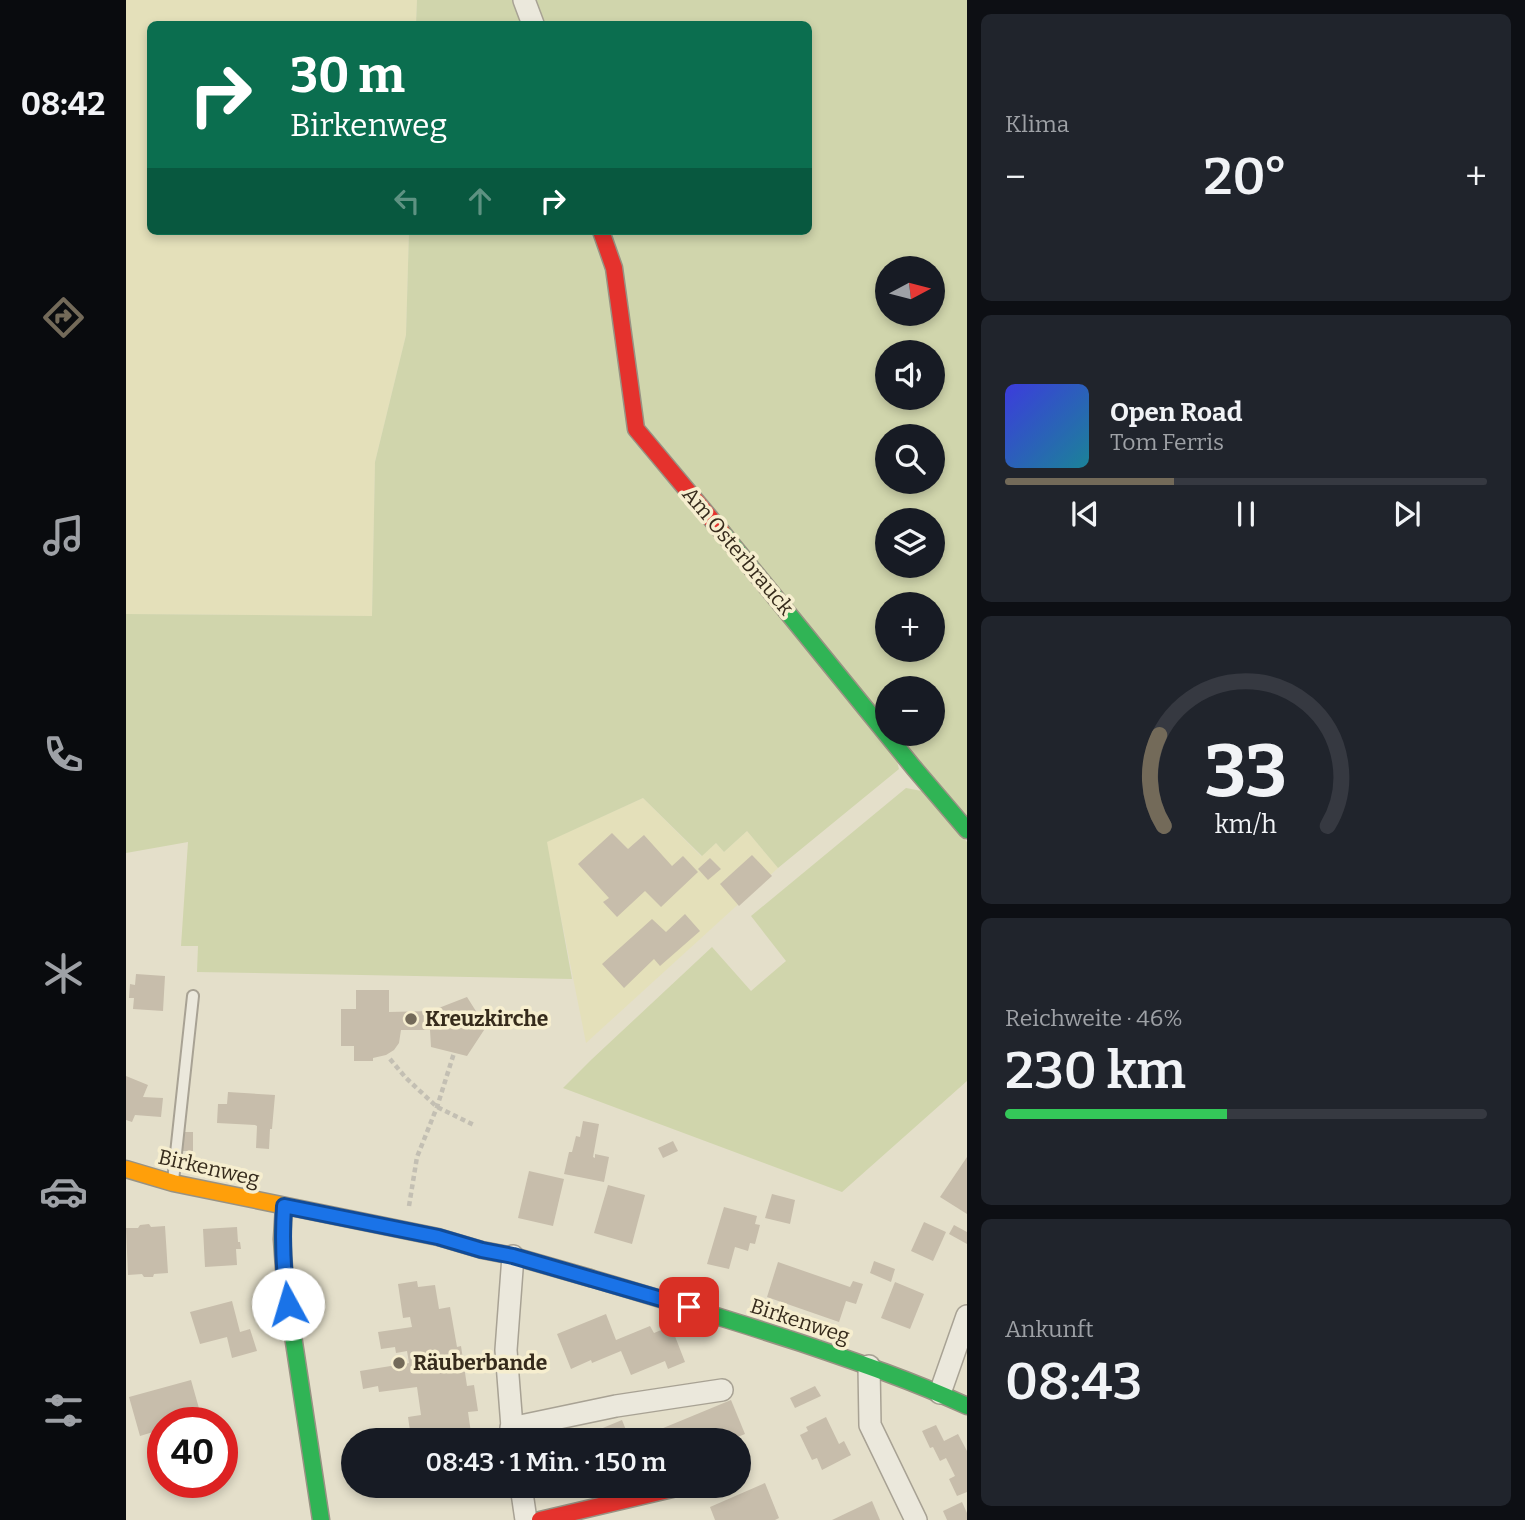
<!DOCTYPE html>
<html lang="de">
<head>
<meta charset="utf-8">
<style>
  :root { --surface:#171b24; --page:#20242c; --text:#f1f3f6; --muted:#9ea1a6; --line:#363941; --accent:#736a59 }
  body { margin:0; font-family:Bitter,serif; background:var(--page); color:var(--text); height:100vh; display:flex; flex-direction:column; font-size:26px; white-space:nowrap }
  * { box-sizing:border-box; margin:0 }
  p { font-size:23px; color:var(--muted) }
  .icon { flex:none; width:38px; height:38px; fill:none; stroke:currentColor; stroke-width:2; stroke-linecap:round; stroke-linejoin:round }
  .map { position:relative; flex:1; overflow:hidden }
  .drawer { display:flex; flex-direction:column; gap:14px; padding:14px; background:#0d0f14; width:558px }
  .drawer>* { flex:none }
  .guide { position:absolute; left:21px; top:21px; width:665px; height:214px; border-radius:10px; box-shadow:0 4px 10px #0003; background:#0b6e4f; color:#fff; overflow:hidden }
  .needle { width:46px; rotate:83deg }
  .tools { position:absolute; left:749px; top:256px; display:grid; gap:14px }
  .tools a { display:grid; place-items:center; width:70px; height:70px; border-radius:50%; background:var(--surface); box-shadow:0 4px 10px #0003; font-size:35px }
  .speed { position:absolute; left:21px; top:1407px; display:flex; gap:14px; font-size:35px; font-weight:700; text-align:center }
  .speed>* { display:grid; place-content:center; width:91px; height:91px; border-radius:50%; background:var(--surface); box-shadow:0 4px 10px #0003; line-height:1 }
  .speed .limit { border:10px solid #d22; background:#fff; color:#111 }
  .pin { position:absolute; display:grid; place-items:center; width:60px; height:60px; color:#fff; margin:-30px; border-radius:14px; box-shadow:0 4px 10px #0006 }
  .me { position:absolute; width:77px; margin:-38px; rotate:354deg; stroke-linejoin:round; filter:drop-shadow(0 0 5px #0008) }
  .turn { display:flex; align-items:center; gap:24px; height:147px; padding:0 28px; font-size:32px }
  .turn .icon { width:91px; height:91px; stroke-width:2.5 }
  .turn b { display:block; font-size:49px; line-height:60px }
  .lanes { display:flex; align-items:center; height:66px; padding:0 28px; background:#0003; justify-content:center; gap:35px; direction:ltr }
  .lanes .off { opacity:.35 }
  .big { font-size:52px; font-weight:600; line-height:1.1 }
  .drawer .widget { flex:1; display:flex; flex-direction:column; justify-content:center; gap:10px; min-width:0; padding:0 24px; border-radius:10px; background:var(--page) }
  .drawer .dial { align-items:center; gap:0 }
  .dial svg { height:182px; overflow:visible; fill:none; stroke:var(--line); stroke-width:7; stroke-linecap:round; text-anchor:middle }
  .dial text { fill:var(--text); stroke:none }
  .song { display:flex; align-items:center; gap:21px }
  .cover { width:84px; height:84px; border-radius:10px; background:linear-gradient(135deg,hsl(240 70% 55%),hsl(190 70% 35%)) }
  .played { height:7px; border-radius:4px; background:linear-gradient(90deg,var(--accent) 35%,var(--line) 35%) }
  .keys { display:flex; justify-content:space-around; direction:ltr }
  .heat { display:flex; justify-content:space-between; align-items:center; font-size:38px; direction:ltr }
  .charge { height:10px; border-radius:5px; background:linear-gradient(90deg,#34c759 46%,var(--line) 0) }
  .trip { position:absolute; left:215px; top:1428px; width:410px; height:70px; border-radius:35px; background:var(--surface); box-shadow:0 4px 10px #0003; font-weight:600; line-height:70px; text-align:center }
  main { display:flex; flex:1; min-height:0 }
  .tabs { display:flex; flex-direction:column; width:126px; justify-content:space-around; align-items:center; background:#090b0e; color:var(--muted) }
  .tabs .icon { width:49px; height:49px }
  .tabs .on { color:var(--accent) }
  .tabs b { font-size:32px; color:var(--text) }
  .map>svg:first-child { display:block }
  .farmland { fill:#e4e0ba }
  .green { fill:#d0d5ac; fill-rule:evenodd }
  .building { fill:#c7bdab }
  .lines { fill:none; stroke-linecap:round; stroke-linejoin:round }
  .lane-casing { stroke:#a8a294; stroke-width:14 }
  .street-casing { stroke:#a8a294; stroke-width:24 }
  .fast-casing { stroke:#989283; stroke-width:19 }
  .slow-casing { stroke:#989283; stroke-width:19 }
  .jam-casing { stroke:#989283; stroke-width:19 }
  .path { stroke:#c3bfb3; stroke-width:4.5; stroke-dasharray:5 3.5; stroke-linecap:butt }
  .lane { stroke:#ebe8dc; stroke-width:10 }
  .street { stroke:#ebe8dc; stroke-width:21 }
  .fast { stroke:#30b455; stroke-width:16 }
  .slow { stroke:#ff9f0a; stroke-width:16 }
  .jam { stroke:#e5322d; stroke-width:16 }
  .route-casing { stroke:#114b97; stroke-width:18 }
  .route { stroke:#1a73e8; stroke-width:12 }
  .poi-dot { fill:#736a59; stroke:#f6eecf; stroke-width:2.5 }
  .labels { text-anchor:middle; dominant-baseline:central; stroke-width:7; stroke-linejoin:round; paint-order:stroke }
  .street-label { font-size:21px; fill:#362b1c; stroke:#f6eecf }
  .poi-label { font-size:21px; font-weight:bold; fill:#362b1c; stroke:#f6eecf; text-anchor:start }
</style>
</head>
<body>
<main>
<nav class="tabs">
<b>08:42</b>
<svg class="icon on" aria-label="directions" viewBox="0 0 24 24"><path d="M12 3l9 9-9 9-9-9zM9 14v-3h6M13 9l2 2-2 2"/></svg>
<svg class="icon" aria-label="music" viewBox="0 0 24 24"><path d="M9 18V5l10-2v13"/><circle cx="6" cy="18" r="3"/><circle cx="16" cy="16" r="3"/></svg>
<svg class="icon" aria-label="phone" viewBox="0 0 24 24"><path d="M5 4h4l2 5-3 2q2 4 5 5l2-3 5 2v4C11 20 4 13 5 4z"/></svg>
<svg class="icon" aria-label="climate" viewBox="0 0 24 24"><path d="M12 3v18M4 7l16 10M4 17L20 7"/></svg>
<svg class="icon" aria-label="car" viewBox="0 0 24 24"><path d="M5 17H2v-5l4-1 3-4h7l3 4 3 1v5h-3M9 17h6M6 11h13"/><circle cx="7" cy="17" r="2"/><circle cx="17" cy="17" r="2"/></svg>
<svg class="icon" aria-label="filters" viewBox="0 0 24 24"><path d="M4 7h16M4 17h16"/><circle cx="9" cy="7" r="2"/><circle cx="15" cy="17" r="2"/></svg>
</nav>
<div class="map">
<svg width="841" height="1520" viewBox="0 0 841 1520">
  <rect width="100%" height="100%" fill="#e4dfca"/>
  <g class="farmland">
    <path d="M0 0H291L290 24H24V231H283L280 335 249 462 246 616 0 614Z"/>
    <path d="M517 798 575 856 590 843 598 852 621 831 652 868 460 1043 420 842Z"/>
  </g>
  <g class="green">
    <path d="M291 0H841V816L770 733H807V688H761V722L773 769 652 868 621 831 598 852 590 843 576 856 517 798 421 842 446 979 71 972 72 946H55L62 842 0 853V614L246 616 249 462 280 335 283 231H682V24H290ZM761 268H807V313H761ZM761 352H807V397H761ZM761 436H807V481H761ZM761 520H807V565H761ZM761 604H807V649H761Z"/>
    <path d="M780 788 801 792 841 842V1081L716 1192 437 1088 465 1060 586 947 625 991 660 961 625 916Z"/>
  </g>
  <g class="building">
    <path d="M486 833 502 849 518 835 546 866 557 856 572 872 535 907 519 891 491 917 477 902 483 898 452 864Z"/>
    <path d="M626 855 646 876 613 906 594 884Z"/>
    <path d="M584 858 595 869 582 880 572 869Z"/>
    <path d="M559 914 574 931 534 966 528 959 498 988 476 964 526 919 540 932Z"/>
    <path d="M10 974 39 976 37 1011 7 1009 8 998H3L4 984 9 985Z"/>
    <path d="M230 990H263V1012L305 1011 341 997 360 1027 341 1056 305 1047 304 1030H275L273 1043 268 1050 260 1055 247 1058V1061H228V1046H215V1009H230Z"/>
    <path d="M0 1076 22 1085 17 1097 37 1098 35 1117 9 1115 6 1122 0 1120Z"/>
    <path d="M102 1092 149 1095 146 1129H144L143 1149 130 1148 131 1126 129 1125 91 1123 92 1104H101Z"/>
    <path d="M457 1121 473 1124 467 1157 469 1158V1154L483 1157 478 1182 438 1174 443 1152H446L450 1136 454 1137Z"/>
    <rect x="57" y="1132" width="10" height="19"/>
    <path d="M547 1141 552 1151 537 1158 532 1148Z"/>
    <path d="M841 1157V1214L814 1197Z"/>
    <path d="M403 1171 438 1179 427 1226 392 1218Z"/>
    <path d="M482 1185 519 1195 506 1244 468 1233Z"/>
    <path d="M646 1194 669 1200 664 1224 639 1218Z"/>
    <path d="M598 1207 631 1216 629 1224 634 1225 629 1244 624 1243 622 1251 609 1247 603 1269 581 1264Z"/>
    <path d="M798 1222 820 1232 807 1261 785 1251Z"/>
    <path d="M23 1224 25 1227 39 1226 42 1273 28 1274 27 1277H18L16 1274 2 1275 0 1228H12L14 1225Z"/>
    <path d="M828 1225 841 1232V1244L823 1234Z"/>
    <path d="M111 1227 112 1242H114L115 1249H110L111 1265 79 1267 77 1229Z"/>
    <path d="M748 1261 769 1269 765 1282 744 1273Z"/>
    <path d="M652 1262 724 1287 727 1281 737 1284 730 1304 720 1301 713 1322 641 1297Z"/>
    <path d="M291 1281 292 1287 309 1285 313 1309 324 1307 331 1347 335 1346 341 1386 348 1385 352 1411 342 1412 346 1440H280L279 1431H284L282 1417 295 1415 291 1387 253 1392 252 1386 237 1389 234 1371 283 1363 281 1351 270 1353 269 1347 255 1349 252 1332 286 1327 284 1317 277 1318 272 1284Z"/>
    <path d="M769 1282 798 1294 784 1329 755 1318Z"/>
    <path d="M106 1301 114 1332 124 1329 131 1351 106 1358 101 1337 74 1344 64 1312Z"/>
    <path d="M480 1314 490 1340 524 1326 528 1333 545 1326 559 1362 542 1369 539 1361 505 1375 495 1351 466 1363 465 1360 445 1369 431 1334Z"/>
    <path d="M65 1380 76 1419 61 1423H37V1429L14 1436 3 1397Z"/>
    <path d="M689 1386 695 1396 669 1408 664 1398Z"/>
    <path d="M605 1400 619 1434 604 1440H534L530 1431Z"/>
    <path d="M700 1417 713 1444 718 1441 725 1455 696 1470 691 1458 686 1460 674 1435 682 1431 680 1427Z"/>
    <path d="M496 1420 504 1440H448Z"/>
    <path d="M810 1425 818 1441 832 1434 841 1451V1492L831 1496 823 1479 829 1476 820 1458 814 1461 807 1447 804 1448 796 1431Z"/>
    <path d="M639 1483 653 1518 649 1520H589L584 1507Z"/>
    <path d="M746 1501 754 1520H706Z"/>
    <path d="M836 1502 841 1513V1520H821L817 1511Z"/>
  </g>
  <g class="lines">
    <defs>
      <path id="lane" d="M47 1181 67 996"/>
      <g id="street">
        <path d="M398 0 407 24"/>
        <path d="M387 1256 380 1350 387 1440"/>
        <path d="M743 1366 744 1425 790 1520"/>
        <path d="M814 1393 841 1316"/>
        <path d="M385 1428 490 1406 596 1390"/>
        <path d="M395 1486 400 1520"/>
      </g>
      <g id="fast">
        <path d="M596 532 788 768 841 830"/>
        <path d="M158 1206 156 1239 159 1283 195 1520"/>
        <path d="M464 1278C535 1299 605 1320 675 1343 731 1362 787 1381 841 1406"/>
      </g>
      <path id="slow" d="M0 1169 47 1183 312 1237 356 1250 387 1256 464 1278"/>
      <g id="jam">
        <path d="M475 231 488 268 510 429 596 532"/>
        <path d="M414 1520 559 1486"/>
      </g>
    </defs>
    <use href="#lane" class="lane-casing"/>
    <use href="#street" class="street-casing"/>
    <use href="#fast" class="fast-casing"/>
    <use href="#slow" class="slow-casing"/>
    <use href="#jam" class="jam-casing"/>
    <g class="path">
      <path d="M264 1059 280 1078 311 1107 348 1125"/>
      <path d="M283 1206 291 1157 311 1107 328 1053"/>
    </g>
    <use href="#lane" class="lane"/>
    <use href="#street" class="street"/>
    <use href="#fast" class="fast"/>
    <use href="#slow" class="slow"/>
    <use href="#jam" class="jam"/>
  </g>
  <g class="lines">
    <defs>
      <path id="route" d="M162 1304C157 1271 156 1239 158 1206L312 1237 356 1250 387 1256 563 1307"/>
    </defs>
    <use href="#route" class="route-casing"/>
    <use href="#route" class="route"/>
  </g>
  <g class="poi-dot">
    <circle cx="285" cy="1019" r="7"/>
    <circle cx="273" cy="1363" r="7"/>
  </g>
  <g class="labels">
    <g class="street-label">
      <text transform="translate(612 551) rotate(50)">Am Osterbrauck</text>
      <text transform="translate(83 1168) rotate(13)">Birkenweg</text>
      <text transform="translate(674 1321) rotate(18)">Birkenweg</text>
    </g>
    <g class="poi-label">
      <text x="299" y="1019">Kreuzkirche</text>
      <text x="287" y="1363">Räuberbande</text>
    </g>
  </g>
</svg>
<div class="tools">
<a><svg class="needle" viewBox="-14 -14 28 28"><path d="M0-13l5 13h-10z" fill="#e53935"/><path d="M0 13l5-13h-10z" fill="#9ea1a6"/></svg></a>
<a><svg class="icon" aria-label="sound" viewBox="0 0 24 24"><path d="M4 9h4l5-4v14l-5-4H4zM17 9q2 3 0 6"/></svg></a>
<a><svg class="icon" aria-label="search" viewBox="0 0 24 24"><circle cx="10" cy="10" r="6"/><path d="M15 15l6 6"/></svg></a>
<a><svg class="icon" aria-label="layers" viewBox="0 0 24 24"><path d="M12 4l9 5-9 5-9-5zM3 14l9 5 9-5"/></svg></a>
<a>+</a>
<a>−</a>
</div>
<div class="speed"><div class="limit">40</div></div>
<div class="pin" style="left:563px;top:1307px;background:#d93025"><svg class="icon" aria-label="arrive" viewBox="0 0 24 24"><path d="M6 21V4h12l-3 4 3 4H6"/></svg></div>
<svg class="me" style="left:162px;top:1304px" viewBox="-20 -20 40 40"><circle r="19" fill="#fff"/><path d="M0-13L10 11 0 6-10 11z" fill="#1a73e8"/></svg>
<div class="trip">08:43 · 1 Min. · 150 m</div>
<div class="guide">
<div class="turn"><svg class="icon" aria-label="right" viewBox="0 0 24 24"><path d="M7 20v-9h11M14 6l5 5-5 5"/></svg><div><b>30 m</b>Birkenweg</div></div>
<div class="lanes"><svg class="icon off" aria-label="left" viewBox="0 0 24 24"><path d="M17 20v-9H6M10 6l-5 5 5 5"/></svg><svg class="icon off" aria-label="ahead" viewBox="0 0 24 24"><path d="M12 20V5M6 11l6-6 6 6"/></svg><svg class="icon" aria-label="right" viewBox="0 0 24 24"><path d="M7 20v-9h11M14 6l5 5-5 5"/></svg></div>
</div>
</div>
<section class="drawer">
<div class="widget"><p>Klima</p>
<div class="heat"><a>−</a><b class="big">20°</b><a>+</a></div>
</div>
<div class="widget">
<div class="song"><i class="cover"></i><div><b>Open Road</b><p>Tom Ferris</p></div></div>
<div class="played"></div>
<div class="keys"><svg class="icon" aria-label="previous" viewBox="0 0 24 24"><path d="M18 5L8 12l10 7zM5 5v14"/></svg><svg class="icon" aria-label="pause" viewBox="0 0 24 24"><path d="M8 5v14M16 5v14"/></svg><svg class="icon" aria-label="next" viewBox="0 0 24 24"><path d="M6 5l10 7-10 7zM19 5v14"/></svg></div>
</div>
<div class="widget dial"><svg viewBox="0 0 100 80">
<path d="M14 69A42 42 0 1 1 86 69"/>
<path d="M14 69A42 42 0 0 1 12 29" stroke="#736a59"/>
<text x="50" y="56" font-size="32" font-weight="700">33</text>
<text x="50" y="72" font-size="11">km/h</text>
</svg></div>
<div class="widget"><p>Reichweite · 46%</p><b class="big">230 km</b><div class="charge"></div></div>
<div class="widget"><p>Ankunft</p><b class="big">08:43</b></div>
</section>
</main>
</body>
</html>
